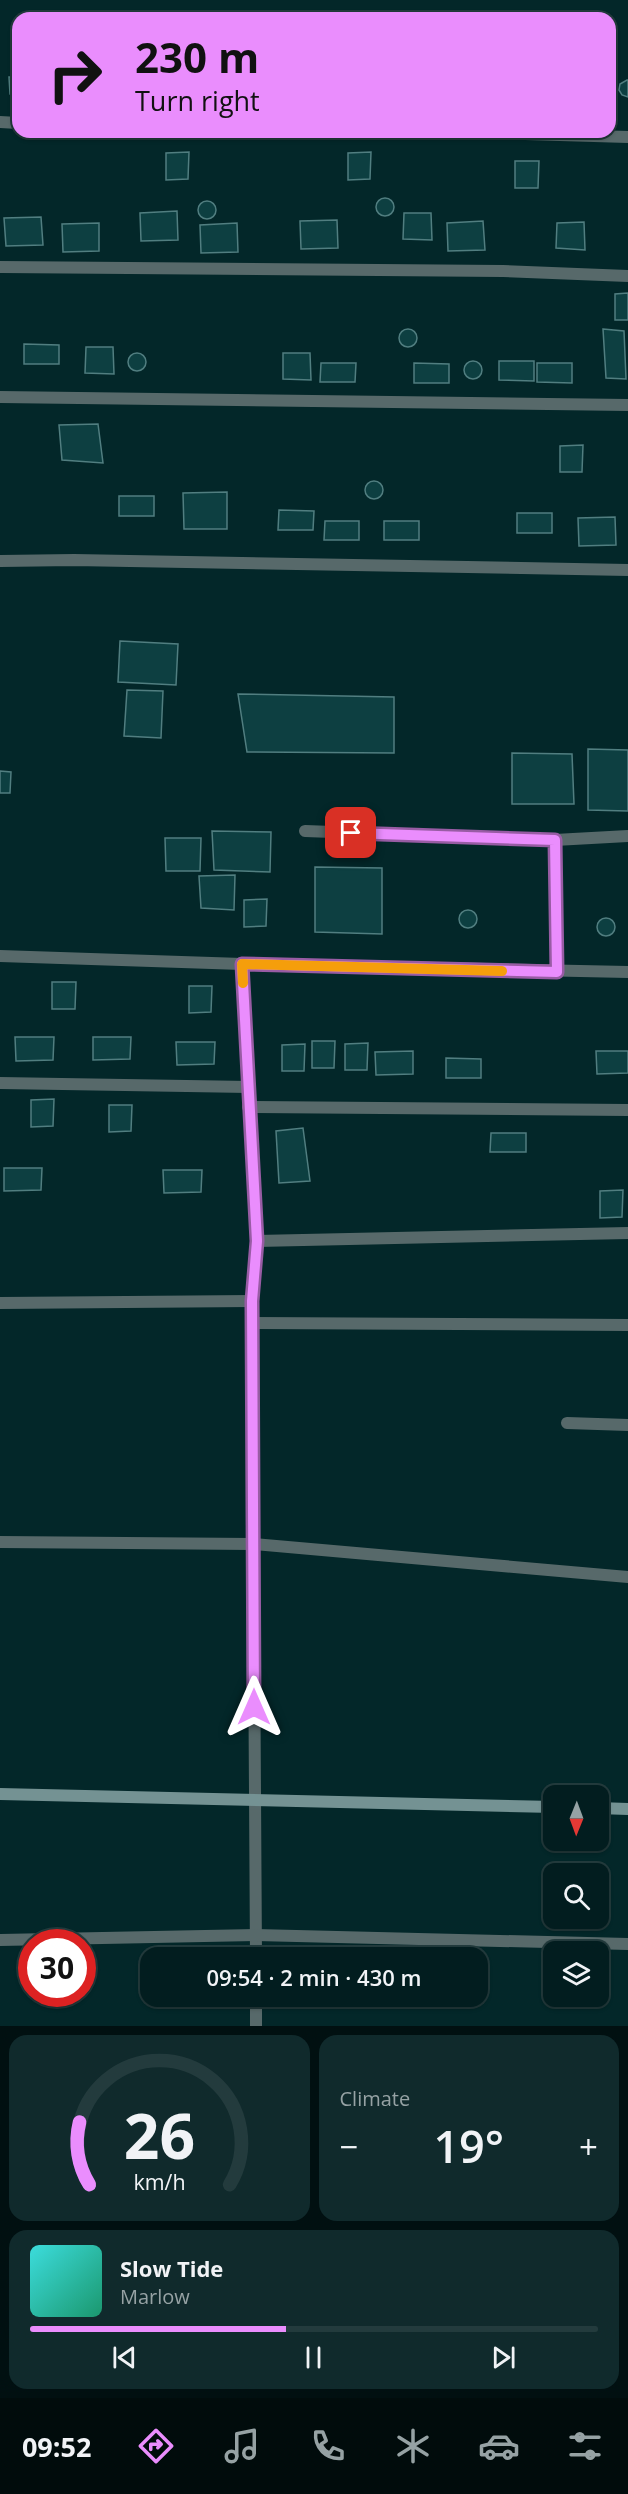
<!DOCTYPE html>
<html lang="en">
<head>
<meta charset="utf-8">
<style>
  :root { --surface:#021d1f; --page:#102a2c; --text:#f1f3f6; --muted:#96a2a4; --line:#233b3d; --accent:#ea8dfd }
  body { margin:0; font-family:"Open Sans",sans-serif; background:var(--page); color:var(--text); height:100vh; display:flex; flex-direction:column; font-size:22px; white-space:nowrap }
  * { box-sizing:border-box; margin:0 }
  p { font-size:20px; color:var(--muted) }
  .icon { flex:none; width:33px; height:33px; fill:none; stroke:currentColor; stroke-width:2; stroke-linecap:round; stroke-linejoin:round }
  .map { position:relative; height:2026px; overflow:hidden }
  .side { display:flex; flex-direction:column; gap:9px; padding:9px; background:#011011; flex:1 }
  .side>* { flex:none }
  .guide { position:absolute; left:12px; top:12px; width:604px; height:126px; border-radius:18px; box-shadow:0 2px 4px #0004,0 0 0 2px var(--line); background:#ea8dfd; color:#111; overflow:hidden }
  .needle { width:39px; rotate:181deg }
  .fabs { position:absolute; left:543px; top:1785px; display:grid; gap:12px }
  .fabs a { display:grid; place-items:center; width:66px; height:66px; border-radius:12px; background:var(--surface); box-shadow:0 2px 4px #0004,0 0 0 2px var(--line); font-size:30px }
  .speed { position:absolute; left:18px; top:1929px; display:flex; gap:12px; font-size:30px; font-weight:700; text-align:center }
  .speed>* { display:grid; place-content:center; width:78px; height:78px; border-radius:50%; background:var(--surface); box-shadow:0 2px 4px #0004,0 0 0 2px var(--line); line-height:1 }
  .speed .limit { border:9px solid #d22; background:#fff; color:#111 }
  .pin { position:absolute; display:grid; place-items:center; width:51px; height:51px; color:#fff; margin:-26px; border-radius:12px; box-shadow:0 3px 9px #0006 }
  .me { position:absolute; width:66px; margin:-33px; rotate:0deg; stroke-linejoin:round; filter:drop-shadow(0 0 4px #0008) }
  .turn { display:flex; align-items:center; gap:21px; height:126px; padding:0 24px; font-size:27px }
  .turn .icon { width:78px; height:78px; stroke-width:2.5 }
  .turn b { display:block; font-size:42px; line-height:51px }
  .big { font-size:45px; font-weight:600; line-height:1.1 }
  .side .tile { flex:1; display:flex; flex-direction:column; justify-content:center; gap:9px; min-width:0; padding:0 21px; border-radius:18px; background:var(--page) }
  .side .dial { align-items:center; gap:0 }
  .dial svg { height:156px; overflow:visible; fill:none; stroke:var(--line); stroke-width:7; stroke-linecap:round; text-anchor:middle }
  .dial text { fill:var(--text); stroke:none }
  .song { display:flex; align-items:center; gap:18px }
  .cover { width:72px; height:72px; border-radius:9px; background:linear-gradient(135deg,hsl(180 70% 55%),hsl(160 70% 35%)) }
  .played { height:6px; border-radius:3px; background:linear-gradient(90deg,var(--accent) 45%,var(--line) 45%) }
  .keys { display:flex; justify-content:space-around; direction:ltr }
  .heat { display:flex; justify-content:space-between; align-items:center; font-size:33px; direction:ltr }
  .side .tiles { flex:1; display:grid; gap:9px; grid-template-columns:1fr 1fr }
  .tile:last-child { grid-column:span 2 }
  .trip { position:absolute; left:140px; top:1947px; width:348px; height:60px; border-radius:18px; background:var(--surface); box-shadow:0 2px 4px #0004,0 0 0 2px var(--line); font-weight:600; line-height:60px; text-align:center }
  .tabs { display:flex; height:96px; justify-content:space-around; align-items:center; background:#010c0c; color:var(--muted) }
  .tabs .icon { width:42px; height:42px }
  .tabs .current { color:var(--accent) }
  .tabs b { font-size:27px; color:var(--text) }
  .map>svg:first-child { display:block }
  .building { fill:#0d3f41; stroke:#517e80; stroke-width:1.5 }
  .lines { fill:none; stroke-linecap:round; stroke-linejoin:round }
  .street { stroke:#57696a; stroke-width:12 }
  .secondary { stroke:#749293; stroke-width:12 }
  .route-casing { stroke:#985ca4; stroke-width:15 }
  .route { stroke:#ea8dfd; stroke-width:10 }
  .slow { stroke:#f59e0b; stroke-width:10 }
</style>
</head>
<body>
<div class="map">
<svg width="628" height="2026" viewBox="0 0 628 2026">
  <rect width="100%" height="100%" fill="#032729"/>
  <g class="building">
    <path d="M9 77H18V93L10 94Z"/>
    <path d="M627 80H628V97L622 95 619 90 620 84Z"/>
    <path d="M189 152 188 179 166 180V153Z"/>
    <path d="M371 152 370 179 348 180V153Z"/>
    <path d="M515 161H539L538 188H515Z"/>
    <circle cx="385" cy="207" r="9"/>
    <circle cx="207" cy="210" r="9"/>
    <path d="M177 211 178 240 141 241 140 213Z"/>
    <path d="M404 213H431L432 240 403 239Z"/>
    <path d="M41 217 43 245 6 246 4 218Z"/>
    <path d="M337 220 338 248 301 249 300 221Z"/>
    <path d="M483 221 485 250 448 251 447 223Z"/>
    <path d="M584 222 585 250 556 248 557 223Z"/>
    <path d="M99 223V251L63 252 62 224Z"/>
    <path d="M237 223 238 252 201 253 200 225Z"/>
    <path d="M628 293V320H615V294Z"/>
    <path d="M603 329 624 331 626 379 606 378Z"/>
    <circle cx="408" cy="338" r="9"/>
    <path d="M24 344 59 345V364H24Z"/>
    <path d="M86 347H113L114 374 85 373Z"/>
    <path d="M283 353H310L311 380 283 379Z"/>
    <circle cx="137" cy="362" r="9"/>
    <path d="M499 361H534V381L499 380Z"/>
    <circle cx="473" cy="370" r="9"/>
    <path d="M321 363H356L355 382H320Z"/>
    <path d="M414 363 449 364V383H414Z"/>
    <path d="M537 363H572V383L537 382Z"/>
    <path d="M98 424 103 463 62 460 59 425Z"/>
    <path d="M583 445 582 472H560V446Z"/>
    <circle cx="374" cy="490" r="9"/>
    <path d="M227 492V529H184L183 493Z"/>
    <rect x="119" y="496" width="35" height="20"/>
    <path d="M279 510 314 511 313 530H278Z"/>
    <rect x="517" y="513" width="35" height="20"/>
    <path d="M615 517 616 545 579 546 578 518Z"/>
    <path d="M325 521H359V540H324Z"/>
    <rect x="384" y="521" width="35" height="19"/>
    <path d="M120 641 178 644 176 685 118 682Z"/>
    <path d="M127 690 163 691 161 738 124 736Z"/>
    <path d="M238 694 394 697V753L247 752Z"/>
    <path d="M588 749 628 750V811L588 810Z"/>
    <path d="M512 753 572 754 574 804H512Z"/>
    <path d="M0 771 11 772 10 793H0Z"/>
    <path d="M212 831 271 832 270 872 214 870Z"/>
    <path d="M165 838H201L200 871H166Z"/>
    <path d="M315 867 382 868V934L315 932Z"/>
    <path d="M235 875 234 910 201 908 199 876Z"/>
    <path d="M267 899 266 926 244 927V900Z"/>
    <circle cx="468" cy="919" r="9"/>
    <circle cx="606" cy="927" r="9"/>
    <path d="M52 982H76L75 1009H52Z"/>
    <path d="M189 986H212L211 1012 189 1013Z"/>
    <path d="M15 1037H54L53 1060 16 1061Z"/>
    <path d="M93 1037H131L130 1059 93 1060Z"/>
    <path d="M312 1041H335L334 1068H312Z"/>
    <path d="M176 1042H215L214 1064 177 1065Z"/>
    <path d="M368 1043 367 1070H345V1044Z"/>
    <path d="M305 1044 304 1071H282V1045Z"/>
    <path d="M413 1051V1074L376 1075 375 1052Z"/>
    <path d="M596 1051H628V1073L597 1074Z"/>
    <path d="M446 1058 481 1059V1078H446Z"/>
    <path d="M54 1099 53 1126 31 1127V1100Z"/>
    <path d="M109 1105H132L131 1131 109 1132Z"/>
    <path d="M303 1128 310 1181 279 1183 276 1131Z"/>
    <path d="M491 1133H526V1152H490Z"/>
    <path d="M4 1168H42L41 1190 4 1191Z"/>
    <path d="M163 1170H202L201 1192 164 1193Z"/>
    <path d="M623 1190 622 1217 600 1218V1191Z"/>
  </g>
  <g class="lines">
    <g class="street">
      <path d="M0 122 18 123"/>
      <path d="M453 132 628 137"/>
      <path d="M0 267 503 271 628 276"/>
      <path d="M0 397 628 405"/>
      <path d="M0 561 74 560 628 570"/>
      <path d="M305 831 555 840 628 836"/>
      <path d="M555 840 557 972"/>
      <path d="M0 956 242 964 628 972"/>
      <path d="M242 964 257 1241 252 1301 256 1958"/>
      <path d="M0 1083 249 1087"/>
      <path d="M248 1107 628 1110"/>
      <path d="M257 1241 628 1233"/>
      <path d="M0 1303 252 1301"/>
      <path d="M252 1323 628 1325"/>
      <path d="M567 1423 628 1425"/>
      <path d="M0 1542 253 1544 628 1577"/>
      <path d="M0 1940 256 1935 628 1944"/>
      <path d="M256 1996V2026"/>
    </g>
    <g class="secondary">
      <path d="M0 1794 554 1807"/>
      <path d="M598 1808 628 1809"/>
    </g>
  </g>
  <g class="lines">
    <defs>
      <path id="route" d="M254 1707 252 1301 257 1241 242 964 557 972 555 840 351 833"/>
    </defs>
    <use href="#route" class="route-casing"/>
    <use href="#route" class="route"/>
    <path class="slow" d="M243 983 242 964 502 971"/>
  </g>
</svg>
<div class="fabs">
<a><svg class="needle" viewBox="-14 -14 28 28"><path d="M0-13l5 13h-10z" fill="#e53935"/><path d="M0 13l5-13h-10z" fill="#96a2a4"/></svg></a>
<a><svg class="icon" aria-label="search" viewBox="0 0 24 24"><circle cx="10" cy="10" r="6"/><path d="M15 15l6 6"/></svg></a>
<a><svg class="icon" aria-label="layers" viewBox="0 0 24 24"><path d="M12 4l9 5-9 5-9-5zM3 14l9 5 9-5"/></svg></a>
</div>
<div class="speed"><div class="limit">30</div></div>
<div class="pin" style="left:351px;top:833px;background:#d93025"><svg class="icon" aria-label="arrive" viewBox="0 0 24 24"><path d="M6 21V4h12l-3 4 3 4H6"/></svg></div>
<svg class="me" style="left:254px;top:1707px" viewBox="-20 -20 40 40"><path d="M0-17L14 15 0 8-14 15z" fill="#ea8dfd" stroke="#fff" stroke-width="4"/></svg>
<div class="trip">09:54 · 2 min · 430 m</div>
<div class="guide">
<div class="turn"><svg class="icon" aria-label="right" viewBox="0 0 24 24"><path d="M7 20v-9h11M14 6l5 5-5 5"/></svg><div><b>230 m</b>Turn right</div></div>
</div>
</div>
<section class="side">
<div class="tiles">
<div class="tile dial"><svg viewBox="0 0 100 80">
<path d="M14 69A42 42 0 1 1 86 69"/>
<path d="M14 69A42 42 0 0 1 9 37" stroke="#ea8dfd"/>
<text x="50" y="56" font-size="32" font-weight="700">26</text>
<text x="50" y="72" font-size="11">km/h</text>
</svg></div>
<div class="tile"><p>Climate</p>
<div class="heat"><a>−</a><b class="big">19°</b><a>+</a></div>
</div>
<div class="tile">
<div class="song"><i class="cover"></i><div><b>Slow Tide</b><p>Marlow</p></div></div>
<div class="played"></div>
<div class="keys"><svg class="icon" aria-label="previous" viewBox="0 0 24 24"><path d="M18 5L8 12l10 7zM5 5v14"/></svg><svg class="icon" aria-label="pause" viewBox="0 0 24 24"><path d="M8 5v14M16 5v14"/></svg><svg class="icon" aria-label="next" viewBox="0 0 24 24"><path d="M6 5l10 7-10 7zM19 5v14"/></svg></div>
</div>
</div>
</section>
<nav class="tabs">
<b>09:52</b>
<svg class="icon current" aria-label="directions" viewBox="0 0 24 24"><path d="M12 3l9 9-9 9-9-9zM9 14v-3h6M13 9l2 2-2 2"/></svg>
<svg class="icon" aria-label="music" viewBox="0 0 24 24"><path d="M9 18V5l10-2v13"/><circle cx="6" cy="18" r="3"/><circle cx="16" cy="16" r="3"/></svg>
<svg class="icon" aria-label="phone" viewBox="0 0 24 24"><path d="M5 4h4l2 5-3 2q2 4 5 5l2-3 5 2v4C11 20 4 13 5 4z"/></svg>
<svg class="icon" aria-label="climate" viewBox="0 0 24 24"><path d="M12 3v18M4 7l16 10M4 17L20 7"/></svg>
<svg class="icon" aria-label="car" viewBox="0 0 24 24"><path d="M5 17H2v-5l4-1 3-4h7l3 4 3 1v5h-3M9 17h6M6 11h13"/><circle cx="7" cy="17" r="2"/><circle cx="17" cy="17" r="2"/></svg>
<svg class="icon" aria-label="filters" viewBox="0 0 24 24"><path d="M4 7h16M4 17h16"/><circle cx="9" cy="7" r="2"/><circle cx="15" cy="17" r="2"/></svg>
</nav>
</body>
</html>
